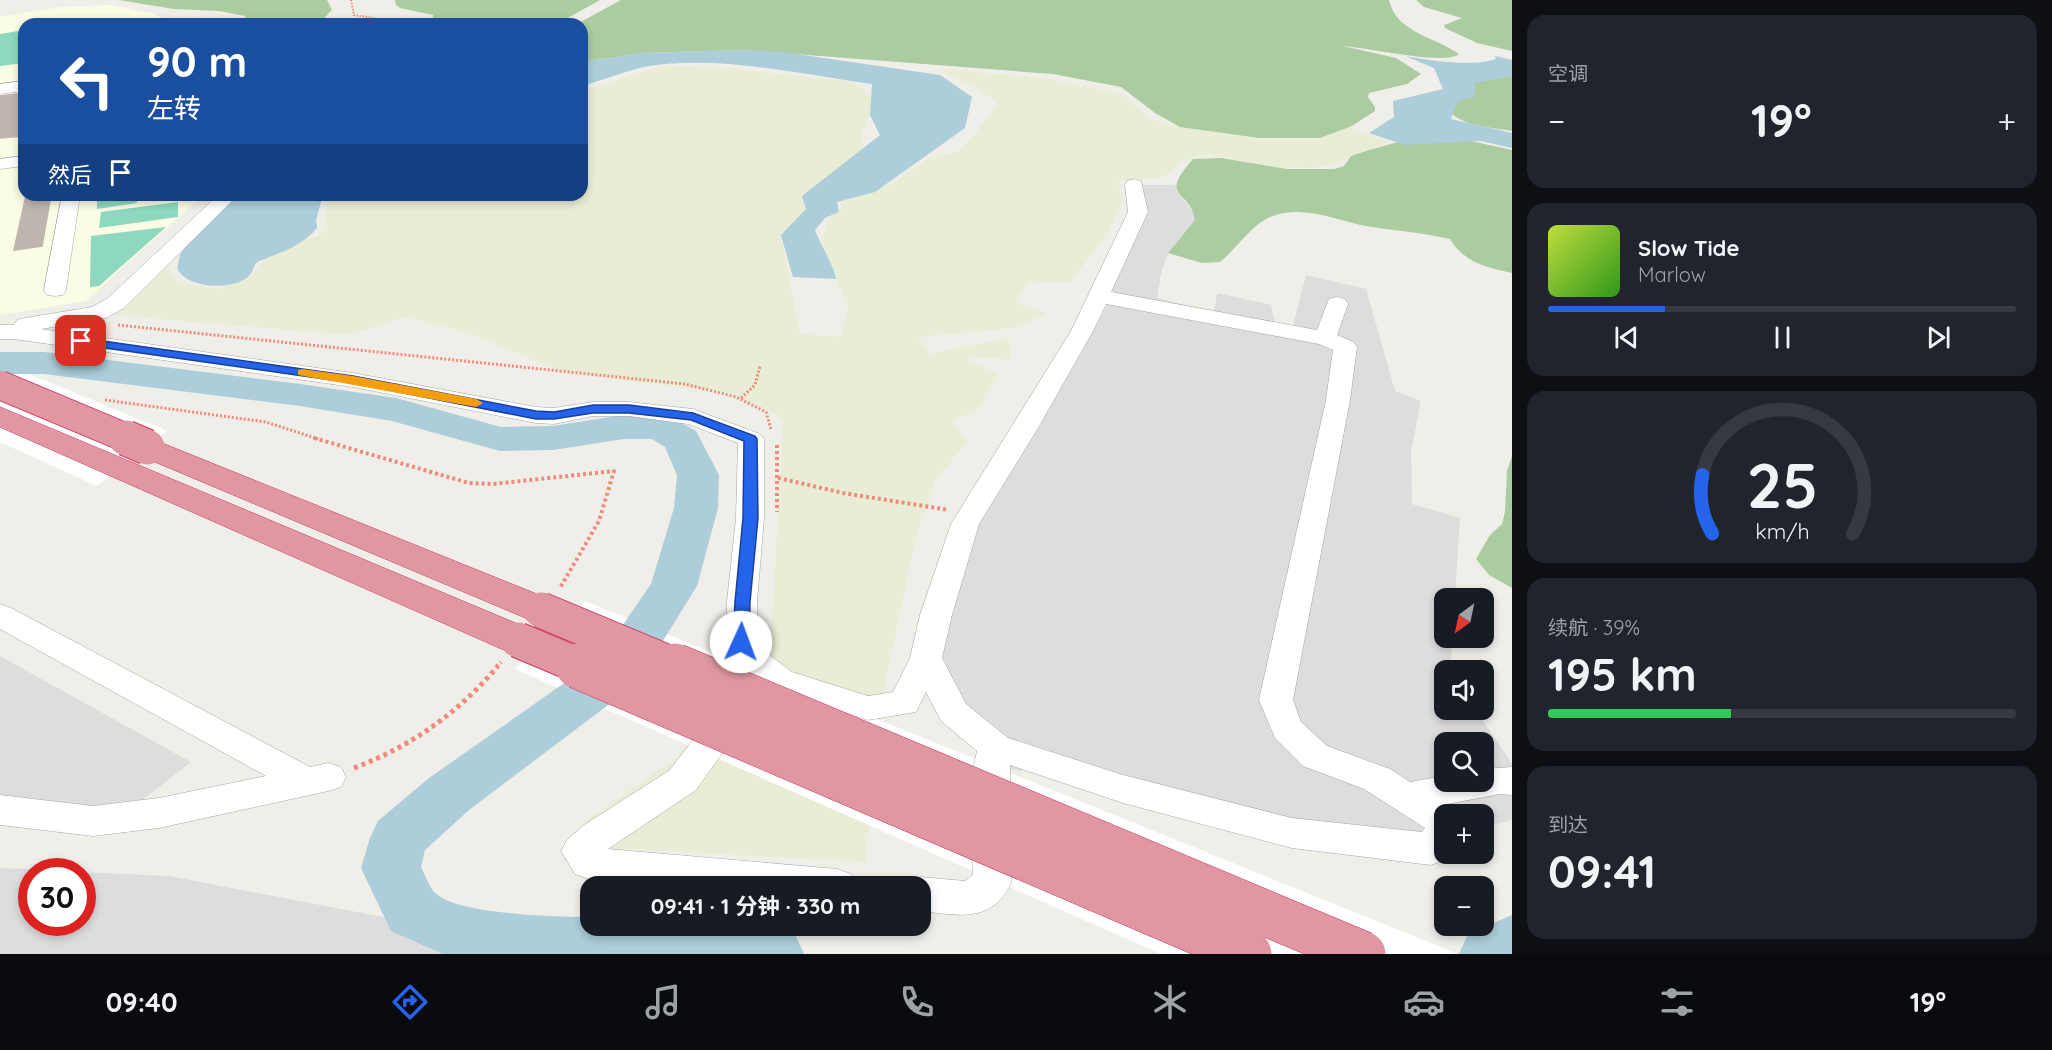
<!DOCTYPE html>
<html lang="zh">
<head>
<meta charset="utf-8">
<style>
  :root { --surface:#171b24; --page:#20242c; --text:#f1f3f6; --muted:#9ea1a6; --line:#363941; --accent:#2563eb }
  body { margin:0; font-family:Quicksand,"Noto Sans SC",sans-serif; background:var(--page); color:var(--text); height:100vh; display:flex; flex-direction:column; font-size:22px; white-space:nowrap }
  * { box-sizing:border-box; margin:0 }
  p { font-size:20px; color:var(--muted) }
  .icon { flex:none; width:33px; height:33px; fill:none; stroke:currentColor; stroke-width:2; stroke-linecap:round; stroke-linejoin:round }
  .map { position:relative; flex:1; overflow:hidden }
  .details { display:flex; flex-direction:column; gap:15px; padding:15px; background:#0d0f14; width:540px }
  .details>* { flex:none }
  .guide { position:absolute; left:18px; top:18px; width:570px; height:183px; border-radius:18px; box-shadow:0 3px 9px #0003; background:#1a4fa0; color:#fff; overflow:hidden }
  .needle { width:39px; rotate:213deg }
  .tools { position:absolute; left:1434px; top:588px; display:grid; gap:12px }
  .tools a { display:grid; place-items:center; width:60px; height:60px; border-radius:12px; background:var(--surface); box-shadow:0 3px 9px #0003; font-size:30px }
  .speed { position:absolute; left:18px; top:858px; display:flex; gap:12px; font-size:30px; font-weight:700; text-align:center }
  .speed>* { display:grid; place-content:center; width:78px; height:78px; border-radius:50%; background:var(--surface); box-shadow:0 3px 9px #0003; line-height:1 }
  .speed .limit { border:9px solid #d22; background:#fff; color:#111 }
  .pin { position:absolute; display:grid; place-items:center; width:51px; height:51px; color:#fff; margin:-26px; border-radius:12px; box-shadow:0 3px 9px #0006 }
  .me { position:absolute; width:66px; margin:-33px; rotate:2deg; stroke-linejoin:round; filter:drop-shadow(0 0 4px #0008) }
  .turn { display:flex; align-items:center; gap:21px; height:126px; padding:0 30px; font-size:27px }
  .turn .icon { width:78px; height:78px; stroke-width:2.5 }
  .turn b { display:block; font-size:42px; line-height:51px }
  .then { display:flex; align-items:center; height:57px; padding:0 30px; background:#0003; gap:12px; font-size:22px }
  .big { font-size:45px; font-weight:700; line-height:1.1 }
  .details .tile { flex:1; display:flex; flex-direction:column; justify-content:center; gap:9px; min-width:0; padding:0 21px; border-radius:18px; background:var(--page) }
  .details .dial { align-items:center; gap:0 }
  .dial svg { height:156px; overflow:visible; fill:none; stroke:var(--line); stroke-width:7; stroke-linecap:round; text-anchor:middle }
  .dial text { fill:var(--text); stroke:none }
  .song { display:flex; align-items:center; gap:18px }
  .cover { width:72px; height:72px; border-radius:9px; background:linear-gradient(135deg,hsl(70 70% 55%),hsl(110 70% 35%)) }
  .played { height:6px; border-radius:3px; background:linear-gradient(90deg,var(--accent) 25%,var(--line) 25%) }
  .keys { display:flex; justify-content:space-around; direction:ltr }
  .heat { display:flex; justify-content:space-between; align-items:center; font-size:33px; direction:ltr }
  .charge { height:9px; border-radius:4px; background:linear-gradient(90deg,#34c759 39%,var(--line) 0) }
  .trip { position:absolute; left:580px; top:876px; width:351px; height:60px; border-radius:18px; background:var(--surface); box-shadow:0 3px 9px #0003; font-weight:700; line-height:60px; text-align:center }
  .menu { display:flex; height:96px; justify-content:space-around; align-items:center; background:#090b0e; color:var(--muted) }
  .menu .icon { width:42px; height:42px }
  .menu .current { color:var(--accent) }
  .menu b { font-size:27px; color:var(--text) }
  main { display:flex; flex:1; min-height:0 }
  .map>svg:first-child { display:block }
  .residential { fill:#dedddd; fill-rule:evenodd }
  .education { fill:#fbfce4 }
  .farmland { fill:#eaedd5 }
  .forest { fill:#abcba0 }
  .pitch { fill:#8dd8bf }
  .water { fill:#accdd9 }
  .pier { fill:#fff }
  .lines { fill:none; stroke-linecap:round; stroke-linejoin:round }
  .river { fill:#accdd9; fill-rule:evenodd }
  .building { fill:#bdb6b0; stroke:#c0b6ab; stroke-width:1.5 }
  .minor-casing { stroke:#a4a4a4; stroke-width:1 }
  .highway-casing { stroke:#cc3762; stroke-width:1 }
  .path-far3 { stroke:#ee8c7b; stroke-width:2; stroke-dasharray:1.5 1.5; stroke-linecap:butt }
  .path-far2 { stroke:#ee8c7b; stroke-width:3; stroke-dasharray:2 2; stroke-linecap:butt }
  .path-far1 { stroke:#ee8c7b; stroke-width:4; stroke-dasharray:3 3; stroke-linecap:butt }
  .path { stroke:#ee8c7b; stroke-width:5; stroke-dasharray:4 4; stroke-linecap:butt }
  .minor { fill:#fff; fill-rule:evenodd }
  .highway { fill:#e097a1; fill-rule:evenodd }
  .highway-bridge-far2-casing { stroke:#cc3762; stroke-width:30; stroke-linecap:butt }
  .highway-bridge-far1-casing { stroke:#cc3762; stroke-width:37; stroke-linecap:butt }
  .highway-bridge-casing { stroke:#cc3762; stroke-width:46; stroke-linecap:butt }
  .highway-bridge-far2 { stroke:#e097a1; stroke-width:28 }
  .highway-bridge-far1 { stroke:#e097a1; stroke-width:35 }
  .highway-bridge { stroke:#e097a1; stroke-width:45 }
  .route { fill:#2563eb; stroke:#184099; stroke-width:1.5 }
  .slow { fill:#f59e0b }
</style>
</head>
<body>
<main>
<div class="map">
<svg width="1512" height="954" viewBox="0 0 1512 954">
  <rect width="100%" height="100%" fill="#f0eee8"/>
  <g class="residential">
    <path d="M1134 185H1175L1177 192 1194 213 1195 220 1168 253 1161 274 1157 298 1214 312 1217 293 1271 305 1275 324 1293 326 1306 275 1366 289 1395 391 1421 401 1411 452 1412 504 1460 518 1455 598H1444V638H1452L1451 670H1444V710H1476L1512 764V820L1484 827V814H1444V837L1440 838 1247 815 1044 768 1019 771 992 764 926 658 965 524 1122 243ZM1444 742H1484V782H1444Z"/>
    <path d="M0 656 191 762 127 812 0 799Z"/>
    <path d="M0 868 76 871 32 872V922H82L83 872 169 876 575 954H0Z"/>
  </g>
  <path class="education" d="M111 5 154 14 176 24H24V195H203L86 301 0 315V17L60 7Z"/>
  <path class="farmland" d="M660 66 718 67 853 82 877 99 862 132 863 150 781 235 800 334 840 337 848 307 836 279V273L821 245 830 216 842 212 840 201 892 184 930 157 956 152 977 132 998 103 977 89 942 72 948 69 1049 79 1120 93 1150 118 1171 125 1256 139 1317 140 1349 127 1388 142 1335 165 1312 168 1275 167 1206 154 1185 160 1161 178 1119 180 1121 204 1106 236 1070 282 1028 281 1015 303 1047 313 1014 328 918 337 929 354 1009 338 1010 360 982 357 967 360 998 374 978 410 953 421 967 442 937 478 916 536 884 690 865 862 575 846 580 825 676 758 771 639 783 423 777 414 724 393 563 372 468 333 405 317 349 335 112 315 114 296 159 256 178 282 217 289 249 278 265 257 324 233 327 195H582V91Z"/>
  <g class="forest">
    <path d="M119 0H327L332 10 325 17 326 24H246L245 16 219 11 174 9Z"/>
    <path d="M395 0H600L564 20 561 24H432L433 15 400 8 396 5Z"/>
    <path d="M621 0H1389C1396 33 1436 37 1459 54 1446 66 1365 47 1343 46L1396 58 1421 74 1407 84 1369 93 1368 97 1375 107V111L1352 126 1320 138H1259L1180 127 1155 113 1121 87 1053 74 743 50 643 53 582 62V24H577Z"/>
    <path d="M1416 0H1512V51L1477 43 1445 28 1444 25 1462 18 1424 7Z"/>
    <path d="M1512 76V131C1489 127 1457 126 1443 105L1474 81Z"/>
    <path d="M1448 136 1512 150V273C1488 268 1463 262 1450 239 1424 233 1399 231 1372 227 1339 222 1302 202 1268 218 1250 227 1236 249 1220 262L1202 263 1168 253 1195 220C1190 188 1157 200 1193 159L1221 158 1287 169H1334L1344 166 1351 156 1369 150 1409 139Z"/>
    <path d="M1512 456V588L1489 575 1476 559 1490 535 1502 524 1505 512 1507 471Z"/>
  </g>
  <g class="pitch">
    <path d="M24 30V63L0 66V34Z"/>
    <path d="M97 195H136L137 203 97 209Z"/>
    <path d="M178 202V217L99 228 101 212Z"/>
    <path d="M166 227 99 286 90 287 91 236Z"/>
  </g>
  <g class="water">
    <path d="M1350 46C1388 52 1462 71 1496 59L1495 56 1512 60V76L1475 83 1474 97 1458 101 1451 119 1512 133V148L1481 141 1405 145 1369 133 1394 117 1393 101 1443 89 1434 68 1405 56Z"/>
    <path d="M743 50 783 52 940 75 972 97 965 128 875 192 837 202 839 212 825 218 815 230C819 242 836 270 836 279L793 277 781 235 806 209 802 196 880 135 870 115 872 84C803 74 712 54 644 67 623 72 602 80 582 86V62L643 53Z"/>
    <path d="M235 195H323L316 220 317 228C302 247 278 253 257 262 253 267 253 273 247 278 229 290 189 289 177 269L180 255 185 247Z"/>
  </g>
  <g class="pier">
    <path d="M0 362 167 431 97 486 0 442Z"/>
    <path d="M585 601 1458 954H1161L515 669Z"/>
  </g>
  <g class="lines">
    <g class="river">
      <path d="M0 352H44L300 384 396 398 501 427 553 426 624 415H660L674 419 696 431 719 475 718 508 697 586 636 684 469 810 425 850 421 867C425 875 429 886 434 892 455 915 560 917 591 917V926H772L795 934 804 954H443L391 931 361 868 370 838 378 821 429 778 600 658 651 584 674 508 677 475 665 447 652 439H624L553 450 500 451 392 421 300 406 44 374H0Z"/>
      <path d="M1512 915V954H1459L1468 934Z"/>
    </g>
  </g>
  <g class="building">
    <path d="M24 93V136L0 138V96Z"/>
    <path d="M26 195H51L42 246 14 250Z"/>
  </g>
  <g class="lines">
    <defs>
      <g id="minor">
        <path d="M24 81V91L0 94V84Z"/>
        <path d="M24 156V166L0 169V159Z"/>
        <path d="M1134 179 1141 181 1148 212 1111 292 1317 330 1329 299 1337 297 1345 299 1348 304 1337 335 1353 342 1357 347 1350 400 1293 700 1301 722 1327 746 1390 769 1410 782 1444 776V782H1484V769L1512 767V795L1500 794 1447 804 1457 810 1459 814H1444V854H1449L1444 860 1431 865 1292 848 1123 803 1010 765 1011 883C992 924 958 915 921 911V886H905L907 882 921 877 965 881 973 875 974 764 977 751 941 721 926 692 916 712 868 720 766 687 762 698 696 790 608 849 837 869 851 874 856 886H668L589 879 575 874 561 851 567 840 584 825 670 770 733 687 730 654 725 642 727 602 736 518 738 443 688 424 629 416H593L554 424 536 423 353 387 14 339H0V325H14L17 320 25 318 92 307 108 298 218 195H238L124 308 106 318 41 329 353 373 536 407 554 408 593 402H629L693 409 760 434 764 439V518L757 602V642L759 647 792 672 868 696 893 692 910 658 920 615 951 524 1071 331 1128 212 1125 185 1127 181ZM1106 304 1319 344 1333 350 1326 400 1259 700 1275 738 1303 766 1364 789 1425 828 1422 832 1292 818 1123 775 1008 738 966 704 942 658 952 615 979 524 1038 428 1093 331Z"/>
        <path d="M62 195H80L66 290 63 295 55 296 47 295 44 290Z"/>
        <path d="M0 604 11 608 310 767 328 763 341 767 346 777 341 787 328 791 159 828 93 836 0 825V795L93 806 159 798 266 776 0 629Z"/>
      </g>
      <g id="highway">
        <path d="M0 407 532 630 537 640 532 650 518 653 504 650 0 427Z"/>
        <path d="M147 437 554 601 560 610 554 619 541 623 528 619 136 454 131 447 136 440Z"/>
      </g>
    </defs>
    <use href="#minor" class="minor-casing"/>
    <use href="#highway" class="highway-casing"/>
    <path class="path-far3" d="M351 0 354 15 392 21 391 24"/>
    <g class="path-far2">
      <path d="M118 325 685 384 736 397 766 412 771 429"/>
      <path d="M741 398 755 385 760 366"/>
      <path d="M105 400 266 422 318 439"/>
    </g>
    <g class="path-far1">
      <path d="M314 438 469 483 493 484 614 471 599 521 560 588"/>
      <path d="M777 445V512"/>
      <path d="M778 478 843 493 949 510"/>
      <path d="M496 667 501 662"/>
    </g>
    <path class="path" d="M354 768C412 746 458 713 498 666"/>
    <use href="#minor" class="minor"/>
    <use href="#highway" class="highway"/>
    <defs>
      <path id="highway-bridge-far2" d="M0 385 129 439"/>
      <g id="highway-bridge-far1">
        <path d="M126 438 147 447"/>
        <path d="M541 610 678 667"/>
        <path d="M518 640 582 667"/>
      </g>
      <g id="highway-bridge">
        <path d="M578 666 1249 954"/>
        <path d="M675 666 1363 954"/>
      </g>
    </defs>
    <use href="#highway-bridge-far2" class="highway-bridge-far2-casing"/>
    <use href="#highway-bridge-far1" class="highway-bridge-far1-casing"/>
    <use href="#highway-bridge" class="highway-bridge-casing"/>
    <use href="#highway-bridge-far2" class="highway-bridge-far2"/>
    <use href="#highway-bridge-far1" class="highway-bridge-far1"/>
    <use href="#highway-bridge" class="highway-bridge"/>
  </g>
  <path class="route" d="M81 338 353 376 536 411 554 412 593 405H629L693 413 755 436 757 439 758 518 750 602 749 642 747 645H736L733 642 735 602 743 518 744 441 691 420 629 413H593L554 419H536L353 383 77 344V339Z"/>
  <path class="slow" d="M302 369 353 376 476 399 483 403 476 407 298 375V370Z"/>
</svg>
<div class="tools">
<a><svg class="needle" viewBox="-14 -14 28 28"><path d="M0-13l5 13h-10z" fill="#e53935"/><path d="M0 13l5-13h-10z" fill="#9ea1a6"/></svg></a>
<a><svg class="icon" aria-label="sound" viewBox="0 0 24 24"><path d="M4 9h4l5-4v14l-5-4H4zM17 9q2 3 0 6"/></svg></a>
<a><svg class="icon" aria-label="search" viewBox="0 0 24 24"><circle cx="10" cy="10" r="6"/><path d="M15 15l6 6"/></svg></a>
<a>+</a>
<a>−</a>
</div>
<div class="speed"><div class="limit">30</div></div>
<div class="pin" style="left:81px;top:341px;background:#d93025"><svg class="icon" aria-label="arrive" viewBox="0 0 24 24"><path d="M6 21V4h12l-3 4 3 4H6"/></svg></div>
<svg class="me" style="left:741px;top:642px" viewBox="-20 -20 40 40"><circle r="19" fill="#fff"/><path d="M0-13L10 11 0 6-10 11z" fill="#2563eb"/></svg>
<div class="trip">09:41 · 1 分钟 · 330 m</div>
<div class="guide">
<div class="turn"><svg class="icon" aria-label="left" viewBox="0 0 24 24"><path d="M17 20v-9H6M10 6l-5 5 5 5"/></svg><div><b>90 m</b>左转</div></div>
<div class="then">然后<svg class="icon" aria-label="arrive" viewBox="0 0 24 24"><path d="M6 21V4h12l-3 4 3 4H6"/></svg></div>
</div>
</div>
<section class="details">
<div class="tile"><p>空调</p>
<div class="heat"><a>−</a><b class="big">19°</b><a>+</a></div>
</div>
<div class="tile">
<div class="song"><i class="cover"></i><div><b>Slow Tide</b><p>Marlow</p></div></div>
<div class="played"></div>
<div class="keys"><svg class="icon" aria-label="previous" viewBox="0 0 24 24"><path d="M18 5L8 12l10 7zM5 5v14"/></svg><svg class="icon" aria-label="pause" viewBox="0 0 24 24"><path d="M8 5v14M16 5v14"/></svg><svg class="icon" aria-label="next" viewBox="0 0 24 24"><path d="M6 5l10 7-10 7zM19 5v14"/></svg></div>
</div>
<div class="tile dial"><svg viewBox="0 0 100 80">
<path d="M14 69A42 42 0 1 1 86 69"/>
<path d="M14 69A42 42 0 0 1 9 39" stroke="#2563eb"/>
<text x="50" y="56" font-size="32" font-weight="700">25</text>
<text x="50" y="72" font-size="11">km/h</text>
</svg></div>
<div class="tile"><p>续航 · 39%</p><b class="big">195 km</b><div class="charge"></div></div>
<div class="tile"><p>到达</p><b class="big">09:41</b></div>
</section>
</main>
<nav class="menu">
<b>09:40</b>
<svg class="icon current" aria-label="directions" viewBox="0 0 24 24"><path d="M12 3l9 9-9 9-9-9zM9 14v-3h6M13 9l2 2-2 2"/></svg>
<svg class="icon" aria-label="music" viewBox="0 0 24 24"><path d="M9 18V5l10-2v13"/><circle cx="6" cy="18" r="3"/><circle cx="16" cy="16" r="3"/></svg>
<svg class="icon" aria-label="phone" viewBox="0 0 24 24"><path d="M5 4h4l2 5-3 2q2 4 5 5l2-3 5 2v4C11 20 4 13 5 4z"/></svg>
<svg class="icon" aria-label="climate" viewBox="0 0 24 24"><path d="M12 3v18M4 7l16 10M4 17L20 7"/></svg>
<svg class="icon" aria-label="car" viewBox="0 0 24 24"><path d="M5 17H2v-5l4-1 3-4h7l3 4 3 1v5h-3M9 17h6M6 11h13"/><circle cx="7" cy="17" r="2"/><circle cx="17" cy="17" r="2"/></svg>
<svg class="icon" aria-label="filters" viewBox="0 0 24 24"><path d="M4 7h16M4 17h16"/><circle cx="9" cy="7" r="2"/><circle cx="15" cy="17" r="2"/></svg>
<b>19°</b>
</nav>
</body>
</html>
